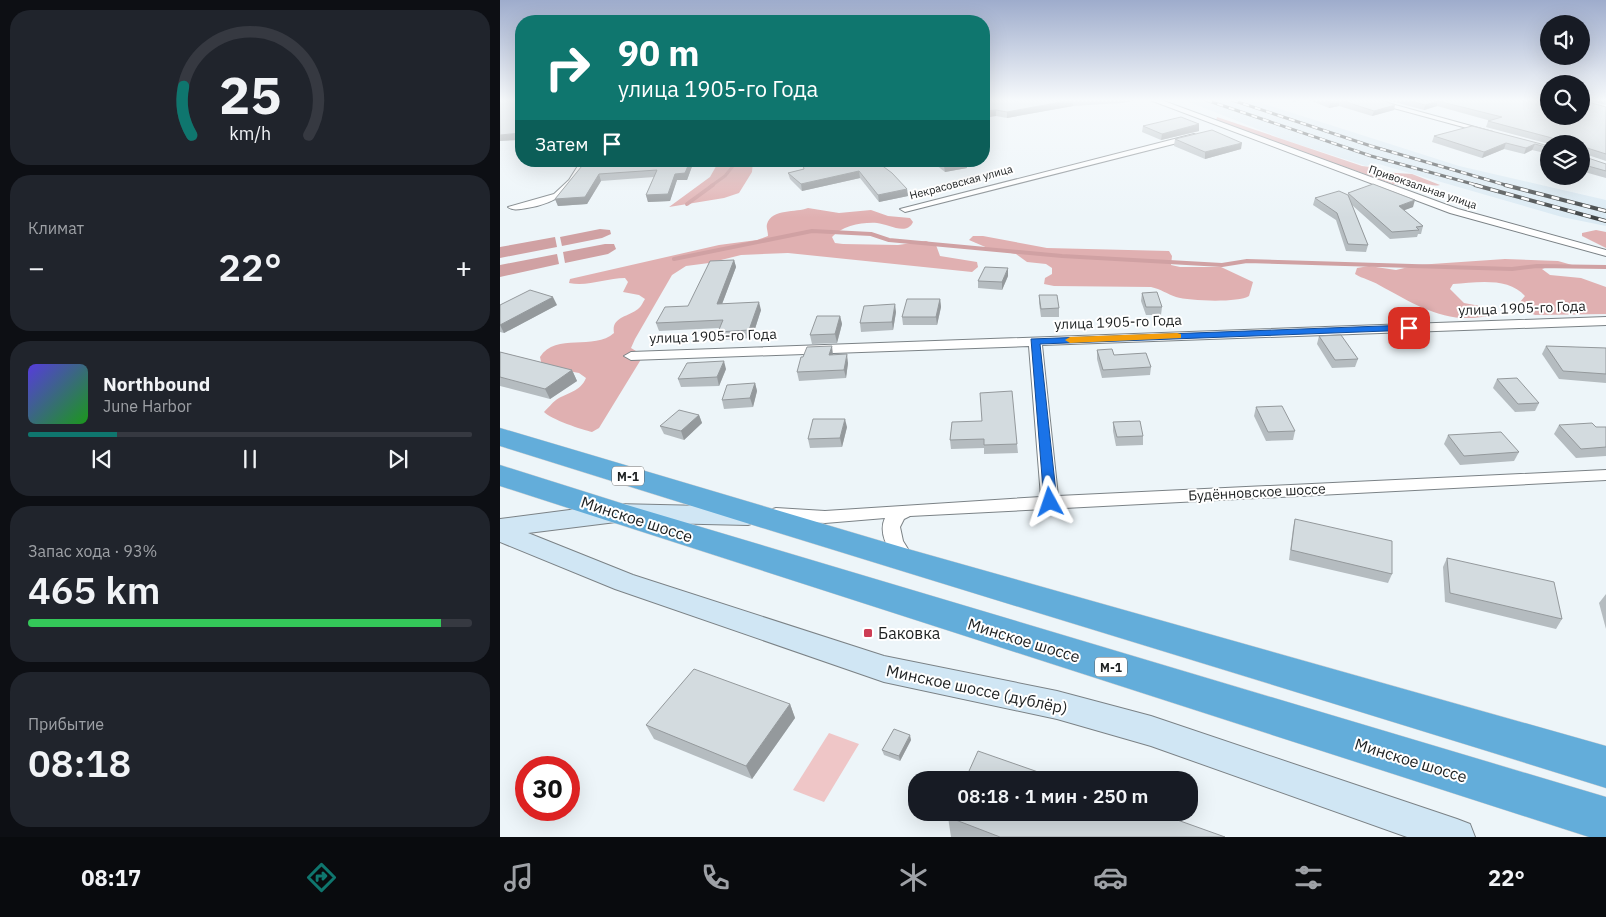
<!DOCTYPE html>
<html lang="ru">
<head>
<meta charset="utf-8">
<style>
  :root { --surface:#171b24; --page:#20242c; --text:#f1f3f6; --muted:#9ea1a6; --line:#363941; --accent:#0f766e }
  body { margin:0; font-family:"IBM Plex Sans",sans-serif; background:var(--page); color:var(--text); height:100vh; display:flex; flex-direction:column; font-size:19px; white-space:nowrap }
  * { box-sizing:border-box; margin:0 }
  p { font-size:16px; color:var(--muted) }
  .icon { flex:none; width:28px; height:28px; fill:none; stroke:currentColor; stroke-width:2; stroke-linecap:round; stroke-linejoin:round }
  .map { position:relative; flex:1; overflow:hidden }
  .sheet { display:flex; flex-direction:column; gap:10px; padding:10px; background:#0d0f14; width:500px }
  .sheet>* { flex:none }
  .banner { position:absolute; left:15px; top:15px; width:475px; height:152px; border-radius:20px; box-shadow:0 5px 20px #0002; background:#0f766e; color:#fff; overflow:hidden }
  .buttons { position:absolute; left:1040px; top:15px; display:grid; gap:10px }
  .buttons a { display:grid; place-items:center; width:50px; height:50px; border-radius:50%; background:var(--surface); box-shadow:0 5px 20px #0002; font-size:25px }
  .speed { position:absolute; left:15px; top:756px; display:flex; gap:10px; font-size:25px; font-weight:700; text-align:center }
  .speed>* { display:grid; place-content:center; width:65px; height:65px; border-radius:50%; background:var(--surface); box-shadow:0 5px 20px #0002; line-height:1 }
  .speed .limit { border:8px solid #d22; background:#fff; color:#111 }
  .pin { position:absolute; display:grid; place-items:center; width:42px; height:42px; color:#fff; margin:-21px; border-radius:10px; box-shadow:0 2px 8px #0006 }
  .me { position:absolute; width:55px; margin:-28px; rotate:355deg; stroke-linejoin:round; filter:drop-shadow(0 0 4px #0008) }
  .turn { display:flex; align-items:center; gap:18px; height:105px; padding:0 20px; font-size:22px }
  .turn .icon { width:65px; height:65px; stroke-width:2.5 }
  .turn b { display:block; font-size:35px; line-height:42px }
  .then { display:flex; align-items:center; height:48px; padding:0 20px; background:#0003; gap:10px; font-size:19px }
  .big { font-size:38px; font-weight:600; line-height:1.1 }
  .sheet .tile { flex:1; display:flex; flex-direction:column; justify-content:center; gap:8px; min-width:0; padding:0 18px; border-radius:20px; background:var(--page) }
  .sheet .dial { align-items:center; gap:0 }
  .dial svg { height:130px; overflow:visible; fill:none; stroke:var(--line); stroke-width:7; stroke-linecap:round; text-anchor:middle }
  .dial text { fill:var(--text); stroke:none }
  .song { display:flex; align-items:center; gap:15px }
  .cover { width:60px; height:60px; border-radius:8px; background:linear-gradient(135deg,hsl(250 70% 55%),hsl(120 70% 35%)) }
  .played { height:5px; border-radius:2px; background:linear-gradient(90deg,var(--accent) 20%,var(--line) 20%) }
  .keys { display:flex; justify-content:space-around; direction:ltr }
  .heat { display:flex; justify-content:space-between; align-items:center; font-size:28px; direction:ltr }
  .charge { height:8px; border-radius:4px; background:linear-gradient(90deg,#34c759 93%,var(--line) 0) }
  .trip { position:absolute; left:408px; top:771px; width:290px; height:50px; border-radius:20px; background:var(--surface); box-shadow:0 5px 20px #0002; font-weight:600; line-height:50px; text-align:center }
  .dock { display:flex; height:80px; justify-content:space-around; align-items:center; background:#090b0e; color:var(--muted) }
  .dock .icon { width:35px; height:35px }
  .dock .on { color:var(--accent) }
  .dock b { font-size:22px; color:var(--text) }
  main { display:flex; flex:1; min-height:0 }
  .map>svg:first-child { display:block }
  .built { fill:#dbeaf3 }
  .green { fill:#efc6c7 }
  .forest { fill:#e0b0b1 }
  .water { fill:#d0a1a3 }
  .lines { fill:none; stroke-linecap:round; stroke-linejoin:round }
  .stream-far1 { stroke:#d0a1a3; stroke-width:3 }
  .stream { stroke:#d0a1a3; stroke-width:4 }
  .street-casing { stroke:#7b8286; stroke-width:2 }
  .secondary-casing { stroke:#7b8286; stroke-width:2 }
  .highway-casing { stroke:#d2d2d3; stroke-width:1 }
  .street { fill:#fff; fill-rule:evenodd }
  .secondary { fill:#d0e6f4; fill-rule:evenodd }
  .highway { fill:#63adda; fill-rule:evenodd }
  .rail-far1-casing { stroke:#404445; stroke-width:3 }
  .rail-casing { stroke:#404445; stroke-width:4 }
  .rail-far1 { stroke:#fff; stroke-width:2; stroke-dasharray:6; stroke-linecap:butt }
  .rail { stroke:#fff; stroke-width:2.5; stroke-dasharray:8; stroke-linecap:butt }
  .wall { fill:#b5bcc0 }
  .shaded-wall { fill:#94999c }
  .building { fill:#d3dbdf; stroke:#94999c }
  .route { fill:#1a73e8; stroke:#114b97 }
  .slow { fill:#f59e0b }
  .poi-dot { fill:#cd3d54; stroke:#fff; stroke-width:2 }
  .labels { text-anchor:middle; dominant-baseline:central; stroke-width:4; stroke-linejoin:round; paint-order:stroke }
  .far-street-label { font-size:11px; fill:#1d2021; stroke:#fff }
  .shield { fill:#fff; stroke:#616364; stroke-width:1 }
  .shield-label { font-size:12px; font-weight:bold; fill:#1d2021 }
  .street-label { font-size:14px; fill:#1d2021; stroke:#fff }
  .near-street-label { font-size:16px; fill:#1d2021; stroke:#fff }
  .near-poi-label { font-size:16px; fill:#1d2021; stroke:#fff; text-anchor:start }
</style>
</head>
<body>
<main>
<section class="sheet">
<div class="tile dial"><svg viewBox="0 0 100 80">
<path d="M14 69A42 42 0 1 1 86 69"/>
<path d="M14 69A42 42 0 0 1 9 39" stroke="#0f766e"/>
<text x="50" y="56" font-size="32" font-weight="700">25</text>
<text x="50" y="72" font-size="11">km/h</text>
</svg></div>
<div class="tile"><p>Климат</p>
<div class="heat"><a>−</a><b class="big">22°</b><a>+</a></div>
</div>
<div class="tile">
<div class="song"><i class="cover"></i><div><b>Northbound</b><p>June Harbor</p></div></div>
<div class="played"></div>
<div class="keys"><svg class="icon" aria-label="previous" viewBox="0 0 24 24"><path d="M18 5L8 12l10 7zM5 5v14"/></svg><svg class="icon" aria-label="pause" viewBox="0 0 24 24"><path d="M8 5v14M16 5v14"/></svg><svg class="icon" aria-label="next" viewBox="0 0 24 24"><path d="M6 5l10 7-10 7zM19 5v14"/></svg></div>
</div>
<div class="tile"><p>Запас хода · 93%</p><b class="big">465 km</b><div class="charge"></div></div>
<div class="tile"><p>Прибытие</p><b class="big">08:18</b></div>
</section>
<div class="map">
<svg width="1106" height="837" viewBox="0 0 1106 837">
  <rect width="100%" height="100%" fill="#edf5f9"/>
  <path class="built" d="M684 100H752L959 166 1106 200V226L1062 217 875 163 866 166 785 140Z"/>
  <path class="green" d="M329 733 359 744 324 802 293 790Z"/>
  <g class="forest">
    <path d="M717 117 862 166 878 168 881 172 912 174 940 185C928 188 917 176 905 185L893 184 716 121Z"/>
    <path d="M219 161H253L252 172 239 193 224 198 169 207 210 177Z"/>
    <path d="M308 208 339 213 371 210 388 216 410 218 413 222C407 236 388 224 377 223 362 222 342 226 332 237L335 243 343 244 398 245 426 241 436 245 440 256 477 262 478 267 472 272 288 253 241 255 209 263 186 266 172 275 135 339 131 348 141 354 140 361 99 428 92 432C83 430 50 419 44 412 48 408 52 403 56 400 68 392 80 392 86 378L79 373 42 366 40 357C56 332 94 351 114 333 111 317 128 317 138 309 141 307 143 302 145 299L139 295 123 292 128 282 125 278C106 278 88 287 69 283L70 279 219 245 257 240 268 236C268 231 266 228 267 224 272 208 296 213 308 208Z"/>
    <path d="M1096 230 1106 232V248L1082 236V233Z"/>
    <path d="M473 236H483L547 248 669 251 672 256 671 265 680 267H721L753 282 749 296C738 303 689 301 676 297 667 294 661 289 651 287L554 286 544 284 545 278 552 274V268L546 264 527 262 516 254 490 249 469 240Z"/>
    <path d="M1005 259 1058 261 1072 265C1062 267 1051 265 1042 269L1050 275 1081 278 1106 287V314L1035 315 1022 309 1020 302 1025 296C1009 277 977 282 953 284L950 289 964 303 996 309 993 315C947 326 918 306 879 285 871 280 863 279 855 274L857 268 869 266 896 270 917 265Z"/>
  </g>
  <g class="water">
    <path d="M100 229 110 230 111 234 102 238 62 246 60 237Z"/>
    <path d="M55 237 57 247 0 258V247Z"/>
    <path d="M105 244H114L116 249 108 254 65 263 63 252Z"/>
    <path d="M57 254 59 264 0 277V265Z"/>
  </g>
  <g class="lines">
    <path class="stream-far1" d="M211 186 225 176 237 161"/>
    <g class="stream">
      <path d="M187 204 213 185"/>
      <path d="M174 259 312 231 371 234 389 240 562 256 722 265 747 261 1012 269 1037 266 1106 267"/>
    </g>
    <defs>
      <g id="street">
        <path d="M650 100H661L958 209 1106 250V256L950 213Z"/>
        <path d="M864 100H877L993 132 989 134Z"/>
        <path d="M694 134 698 136 697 138 405 212 400 209Z"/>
        <path d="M81 161H90C75 189 58 203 27 208 20 209 13 211 8 207L54 194 69 180Z"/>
        <path d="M1106 317V325L542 345 558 496 1106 470V480L410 516 404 519 400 527 403 541 416 562 414 567 407 569 400 567C391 553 377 535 385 518L325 523 276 520 270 518 267 514 270 510 276 508 325 511 541 497 529 346 131 360 124 356 131 352Z"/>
      </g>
      <path id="secondary" d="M116 504 248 507 257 510 260 516 257 522 248 525 116 522 28 533 133 575 384 656 557 691 651 716 957 819 970 824 975 837H907L651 746 557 719 384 682 115 589 0 542V519Z"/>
      <g id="highway">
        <path d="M0 428 408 549 1106 746V788C738 673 368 562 0 446Z"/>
        <path d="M0 465 127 505 1106 797V837H1089L0 486Z"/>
      </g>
    </defs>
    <use href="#street" class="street-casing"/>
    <use href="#secondary" class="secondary-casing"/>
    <use href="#highway" class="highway-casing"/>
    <use href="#street" class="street"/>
    <use href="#secondary" class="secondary"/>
    <use href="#highway" class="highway"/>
    <defs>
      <g id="rail-far1">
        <path d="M706 100 871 156 980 186"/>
        <path d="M732 100 871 146 1009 186"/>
      </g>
      <g id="rail">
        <path d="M975 185 1106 221"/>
        <path d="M1005 185 1106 211"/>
      </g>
    </defs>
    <use href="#rail-far1" class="rail-far1-casing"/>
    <use href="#rail" class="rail-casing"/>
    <use href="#rail-far1" class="rail-far1"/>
    <use href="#rail" class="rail"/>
  </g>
  <g class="wall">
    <path d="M484 100H635L622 103 573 106 507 118 496 116Z"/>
    <path d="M809 100H882L894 110 872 116 839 106 829 108Z"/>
    <path d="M886 100H1049L1106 107V161L1082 153V156L1106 164V178L1081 171V144H1049L986 127 988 121H991L937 106 924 110Z"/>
    <path d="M1087 100H1106V105Z"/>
    <path d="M643 126 699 131 661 140 642 132Z"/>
    <path d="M972 126 1049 146V154L1032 150 1024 154 1004 149 982 158 932 142 934 136Z"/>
    <path d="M675 139 741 149 705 159 674 146Z"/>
    <path d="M86 161H194L187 180H177L170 201 148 202 146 195 154 177 101 181 87 204 58 206 55 199Z"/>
    <path d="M301 161H376L407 189 408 196 379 202 360 178 302 191 290 179 288 173 304 169Z"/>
    <path d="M431 161H466L467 168 445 172Z"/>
    <path d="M848 193 913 207 904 210 923 226 921 234H918L917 237 890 239 852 205 868 245 866 252 846 251 836 220 813 205 815 198 848 195Z"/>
    <path d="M234 260 236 267 222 304 261 310 252 338 221 340 218 332 219 328 159 331 156 323 188 306Z"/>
    <path d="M508 276 502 290 478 288V281Z"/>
    <path d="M642 293 662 307 661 315H646L641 301Z"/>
    <path d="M539 295 559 308V317H541L539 303Z"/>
    <path d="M440 299 441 307 437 325H403L402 317Z"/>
    <path d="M0 305H57L4 333 0 332Z"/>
    <path d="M396 312 393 330 361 332 360 323Z"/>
    <path d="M340 316 342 324 337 343 312 344 310 335Z"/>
    <path d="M819 336 858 359 855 367 832 368 817 344Z"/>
    <path d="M1046 346 1106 348V383L1059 379 1042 354Z"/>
    <path d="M597 350 614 355 651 367 650 375 602 378 597 359Z"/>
    <path d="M0 352 72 370 77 381 50 399 0 386Z"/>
    <path d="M333 355 348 363 346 378 299 381 297 372Z"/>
    <path d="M226 369 219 386 181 387 178 379Z"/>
    <path d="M997 379 1039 403 1035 411 1015 412 993 388Z"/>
    <path d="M255 383 257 391 253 407 224 409 222 400Z"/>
    <path d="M756 407 795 431 793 440 766 441 754 416Z"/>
    <path d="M199 415 202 423 184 440 164 434 160 426Z"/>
    <path d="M452 422 517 444 518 453 484 454V448L451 449 450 440Z"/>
    <path d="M613 422 643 436V445L616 446 613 431Z"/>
    <path d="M1059 425 1096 427H1106V456L1076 458 1054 434Z"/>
    <path d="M347 427 342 447 310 448 308 439Z"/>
    <path d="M948 435 1019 452 1014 461 960 465 944 444Z"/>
    <path d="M795 519 892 574 888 583 789 560 793 528Z"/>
    <path d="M947 558 1062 619 1056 629 945 602 943 567Z"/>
    <path d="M1106 594V629L1099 603Z"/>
    <path d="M290 704 295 718 252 779 154 739 146 725Z"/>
    <path d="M411 740 400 761 384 755 382 750Z"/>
    <path d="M448 817 725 837H451Z"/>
  </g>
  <g class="shaded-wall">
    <path d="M574 100 573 106 507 118V112Z"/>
    <path d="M622 100H635L622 103Z"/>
    <path d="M793 100H802L792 102Z"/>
    <path d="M840 100 839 106 829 108 830 102Z"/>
    <path d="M938 101 937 106 924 110 925 105Z"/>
    <path d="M895 105 894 110 872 116 874 111Z"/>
    <path d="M496 110V116L484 118V111Z"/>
    <path d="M699 124V131L661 140 662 134Z"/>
    <path d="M21 133V140L0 141V135Z"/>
    <path d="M742 143 741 149 705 159V152Z"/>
    <path d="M1006 143 1004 149 982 158 984 152Z"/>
    <path d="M1035 144 1032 150 1024 154 1026 148Z"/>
    <path d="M190 161H194L187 180H177L170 201 148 202 146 195 175 174Z"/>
    <path d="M467 161V168L445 172 444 166Z"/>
    <path d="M359 171 360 178 302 191 301 184Z"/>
    <path d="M99 174 101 181 87 204 58 206 55 199Z"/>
    <path d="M407 189 408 196 379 202 378 195Z"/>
    <path d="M915 200 913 207 897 213 899 206Z"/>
    <path d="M234 260 236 267 219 312 217 304Z"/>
    <path d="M508 268V276L502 290V282Z"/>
    <path d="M53 297 57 305 4 333 0 325Z"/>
    <path d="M440 299 441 307 437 325 436 317Z"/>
    <path d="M259 302 261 310 252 338 249 330Z"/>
    <path d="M395 304 396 312 393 330 392 322Z"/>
    <path d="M340 316 342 324 337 343 335 334Z"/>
    <path d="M332 346 333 355 331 364 329 355Z"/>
    <path d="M347 354 348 363 346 378 344 370Z"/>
    <path d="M224 361 226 369 219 386 217 377Z"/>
    <path d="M72 370 77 381 50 399 45 389Z"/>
    <path d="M255 383 257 391 253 407 250 398Z"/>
    <path d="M199 415 202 423 184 440 181 431Z"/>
    <path d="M345 419 347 427 342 447 340 438Z"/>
    <path d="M290 704 295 718 252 779 246 766Z"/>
    <path d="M410 735 411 740 400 761 399 756Z"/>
  </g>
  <g class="building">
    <path d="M0 100H21V133L0 135Z"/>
    <path d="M484 100H572L507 112 496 110 484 111Z"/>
    <path d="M824 100H840L830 102Z"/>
    <path d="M840 100H882L895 105 874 111Z"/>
    <path d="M908 100H1049V116H1081V100L1106 107V154L1084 147 1082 149V156L1106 164V171L1081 164V144H1052V138L988 121 1002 117 938 101 925 105Z"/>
    <path d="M681 117 699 124 662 134 643 126Z"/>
    <path d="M972 126 1049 146V148L1035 144 1026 148 1006 143 984 152 934 136Z"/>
    <path d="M712 130 742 143 705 152 675 139Z"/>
    <path d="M86 161H190L185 173 175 174 168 194 146 195 157 170 99 174 85 197 55 199Z"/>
    <path d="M302 161H376L392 173 407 189 378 195 359 171 301 184 288 173 304 169Z"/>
    <path d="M439 161H467L444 166Z"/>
    <path d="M873 184 915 200 899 206 923 226 916 227 919 230 892 232 848 193Z"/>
    <path d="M839 191 848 195 868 245 848 244 837 213 815 198Z"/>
    <path d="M234 260 217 304 259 302 249 330 218 332 223 320 156 323 165 307 188 306 210 261Z"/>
    <path d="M485 267 508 268 502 282 478 281Z"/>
    <path d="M30 290 53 297 0 325V305Z"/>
    <path d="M657 292 662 307H646L642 293Z"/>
    <path d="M539 295H557L559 308 541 309Z"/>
    <path d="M407 299H440L436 317H402Z"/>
    <path d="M395 304 392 322 360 323 364 306Z"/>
    <path d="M317 316H340L335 334 310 335Z"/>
    <path d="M841 335 858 359 835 360 819 336Z"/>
    <path d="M332 346 329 355 347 354 344 370 297 372 301 357H303L307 347Z"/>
    <path d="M1046 346 1106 348V374L1063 371Z"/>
    <path d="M612 349 614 355 646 353 651 367 603 370 597 350Z"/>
    <path d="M0 352 72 370 45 389 0 377Z"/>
    <path d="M224 361 217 377 178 379 187 363Z"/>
    <path d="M1017 378 1039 403 1018 404 997 379Z"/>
    <path d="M255 383 250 398 222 400 227 385Z"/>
    <path d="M512 391 517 444 484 445V439L450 440 452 422 482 421 480 393Z"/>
    <path d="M782 406 795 431 768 432 756 407Z"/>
    <path d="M179 410 199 415 181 431 160 426Z"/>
    <path d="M313 419H345L340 438 308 439Z"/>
    <path d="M640 421 643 436 617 437 613 422Z"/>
    <path d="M1092 423 1096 427H1106V447L1081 449 1059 425Z"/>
    <path d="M1001 432 1019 452 964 456 948 435Z"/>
    <path d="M795 519 892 541V574L791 550Z"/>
    <path d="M947 558 1054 582 1062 619 950 593Z"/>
    <path d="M194 669 290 704 246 766 146 725Z"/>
    <path d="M394 729 410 735 399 756 382 750Z"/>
    <path d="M478 751 561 780H465Z"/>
    <path d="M450 812H655L725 837H500L448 817Z"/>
  </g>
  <linearGradient id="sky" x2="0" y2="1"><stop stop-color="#9eaccc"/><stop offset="0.46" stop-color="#f7fafc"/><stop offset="1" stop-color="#f7fafc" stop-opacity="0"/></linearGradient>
  <rect width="1106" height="218" fill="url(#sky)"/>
  <path class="route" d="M909 325 914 328 913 330 540 344 557 502 550 507 544 502 531 339Z"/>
  <path class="slow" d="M677 333 681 334V338L570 343 565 340 570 337Z"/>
  <rect class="poi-dot" x="363" y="628" width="10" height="10" rx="2.5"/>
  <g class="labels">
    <g class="far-street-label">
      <text transform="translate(461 182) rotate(-15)">Некрасовская улица</text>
      <text transform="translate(923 187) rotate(19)">Привокзальная улица</text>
    </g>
    <g class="shield">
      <rect x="112" y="466.5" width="32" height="19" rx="4"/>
      <rect x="595" y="657.5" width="32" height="19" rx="4"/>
    </g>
    <g class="shield-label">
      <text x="128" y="476">М-1</text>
      <text x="611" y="667">М-1</text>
    </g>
    <g class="street-label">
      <text transform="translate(1022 308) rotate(-2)">улица 1905-го Года</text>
      <text transform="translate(618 322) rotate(-2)">улица 1905-го Года</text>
      <text transform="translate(213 336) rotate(-2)">улица 1905-го Года</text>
      <text transform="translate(757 492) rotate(-3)">Будённовское шоссе</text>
    </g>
    <g class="near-street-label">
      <text transform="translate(137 519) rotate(18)">Минское шоссе</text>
      <text transform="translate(524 640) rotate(17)">Минское шоссе</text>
      <text transform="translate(477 689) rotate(12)">Минское шоссе (дублёр)</text>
      <text transform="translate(911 760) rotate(17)">Минское шоссе</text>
    </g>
    <g class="near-poi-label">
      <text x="378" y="633">Баковка</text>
    </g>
  </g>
</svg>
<div class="buttons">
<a><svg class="icon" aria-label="sound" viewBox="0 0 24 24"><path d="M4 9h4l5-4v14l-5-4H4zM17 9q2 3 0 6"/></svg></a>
<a><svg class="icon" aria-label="search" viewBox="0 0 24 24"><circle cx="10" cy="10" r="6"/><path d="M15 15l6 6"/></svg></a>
<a><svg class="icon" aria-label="layers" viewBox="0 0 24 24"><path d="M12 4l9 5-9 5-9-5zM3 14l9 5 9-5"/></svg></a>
</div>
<div class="speed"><div class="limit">30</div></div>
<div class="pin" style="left:909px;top:328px;background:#d93025"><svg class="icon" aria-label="arrive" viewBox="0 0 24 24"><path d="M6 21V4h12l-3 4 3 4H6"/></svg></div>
<svg class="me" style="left:550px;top:502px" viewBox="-20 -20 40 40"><path d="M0-17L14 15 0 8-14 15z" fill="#1a73e8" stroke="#fff" stroke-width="4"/></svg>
<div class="trip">08:18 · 1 мин · 250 m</div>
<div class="banner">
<div class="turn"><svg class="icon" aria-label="right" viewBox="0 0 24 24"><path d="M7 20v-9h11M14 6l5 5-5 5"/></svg><div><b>90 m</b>улица 1905-го Года</div></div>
<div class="then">Затем<svg class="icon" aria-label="arrive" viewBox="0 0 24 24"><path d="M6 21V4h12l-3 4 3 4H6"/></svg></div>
</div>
</div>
</main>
<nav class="dock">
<b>08:17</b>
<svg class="icon on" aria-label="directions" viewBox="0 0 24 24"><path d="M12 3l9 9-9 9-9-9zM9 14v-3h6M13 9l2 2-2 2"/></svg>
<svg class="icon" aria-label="music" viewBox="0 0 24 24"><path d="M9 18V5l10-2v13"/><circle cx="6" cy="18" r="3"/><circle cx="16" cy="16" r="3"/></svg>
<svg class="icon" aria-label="phone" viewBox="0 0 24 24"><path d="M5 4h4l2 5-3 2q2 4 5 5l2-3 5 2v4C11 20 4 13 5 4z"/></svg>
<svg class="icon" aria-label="climate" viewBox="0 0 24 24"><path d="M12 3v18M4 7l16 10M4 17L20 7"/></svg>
<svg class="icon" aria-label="car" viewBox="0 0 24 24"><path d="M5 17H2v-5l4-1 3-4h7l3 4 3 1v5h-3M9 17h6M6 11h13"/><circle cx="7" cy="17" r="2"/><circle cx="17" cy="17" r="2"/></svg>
<svg class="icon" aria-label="filters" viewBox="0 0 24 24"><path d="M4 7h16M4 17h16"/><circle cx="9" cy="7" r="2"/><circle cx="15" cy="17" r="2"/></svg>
<b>22°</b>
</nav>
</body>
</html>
